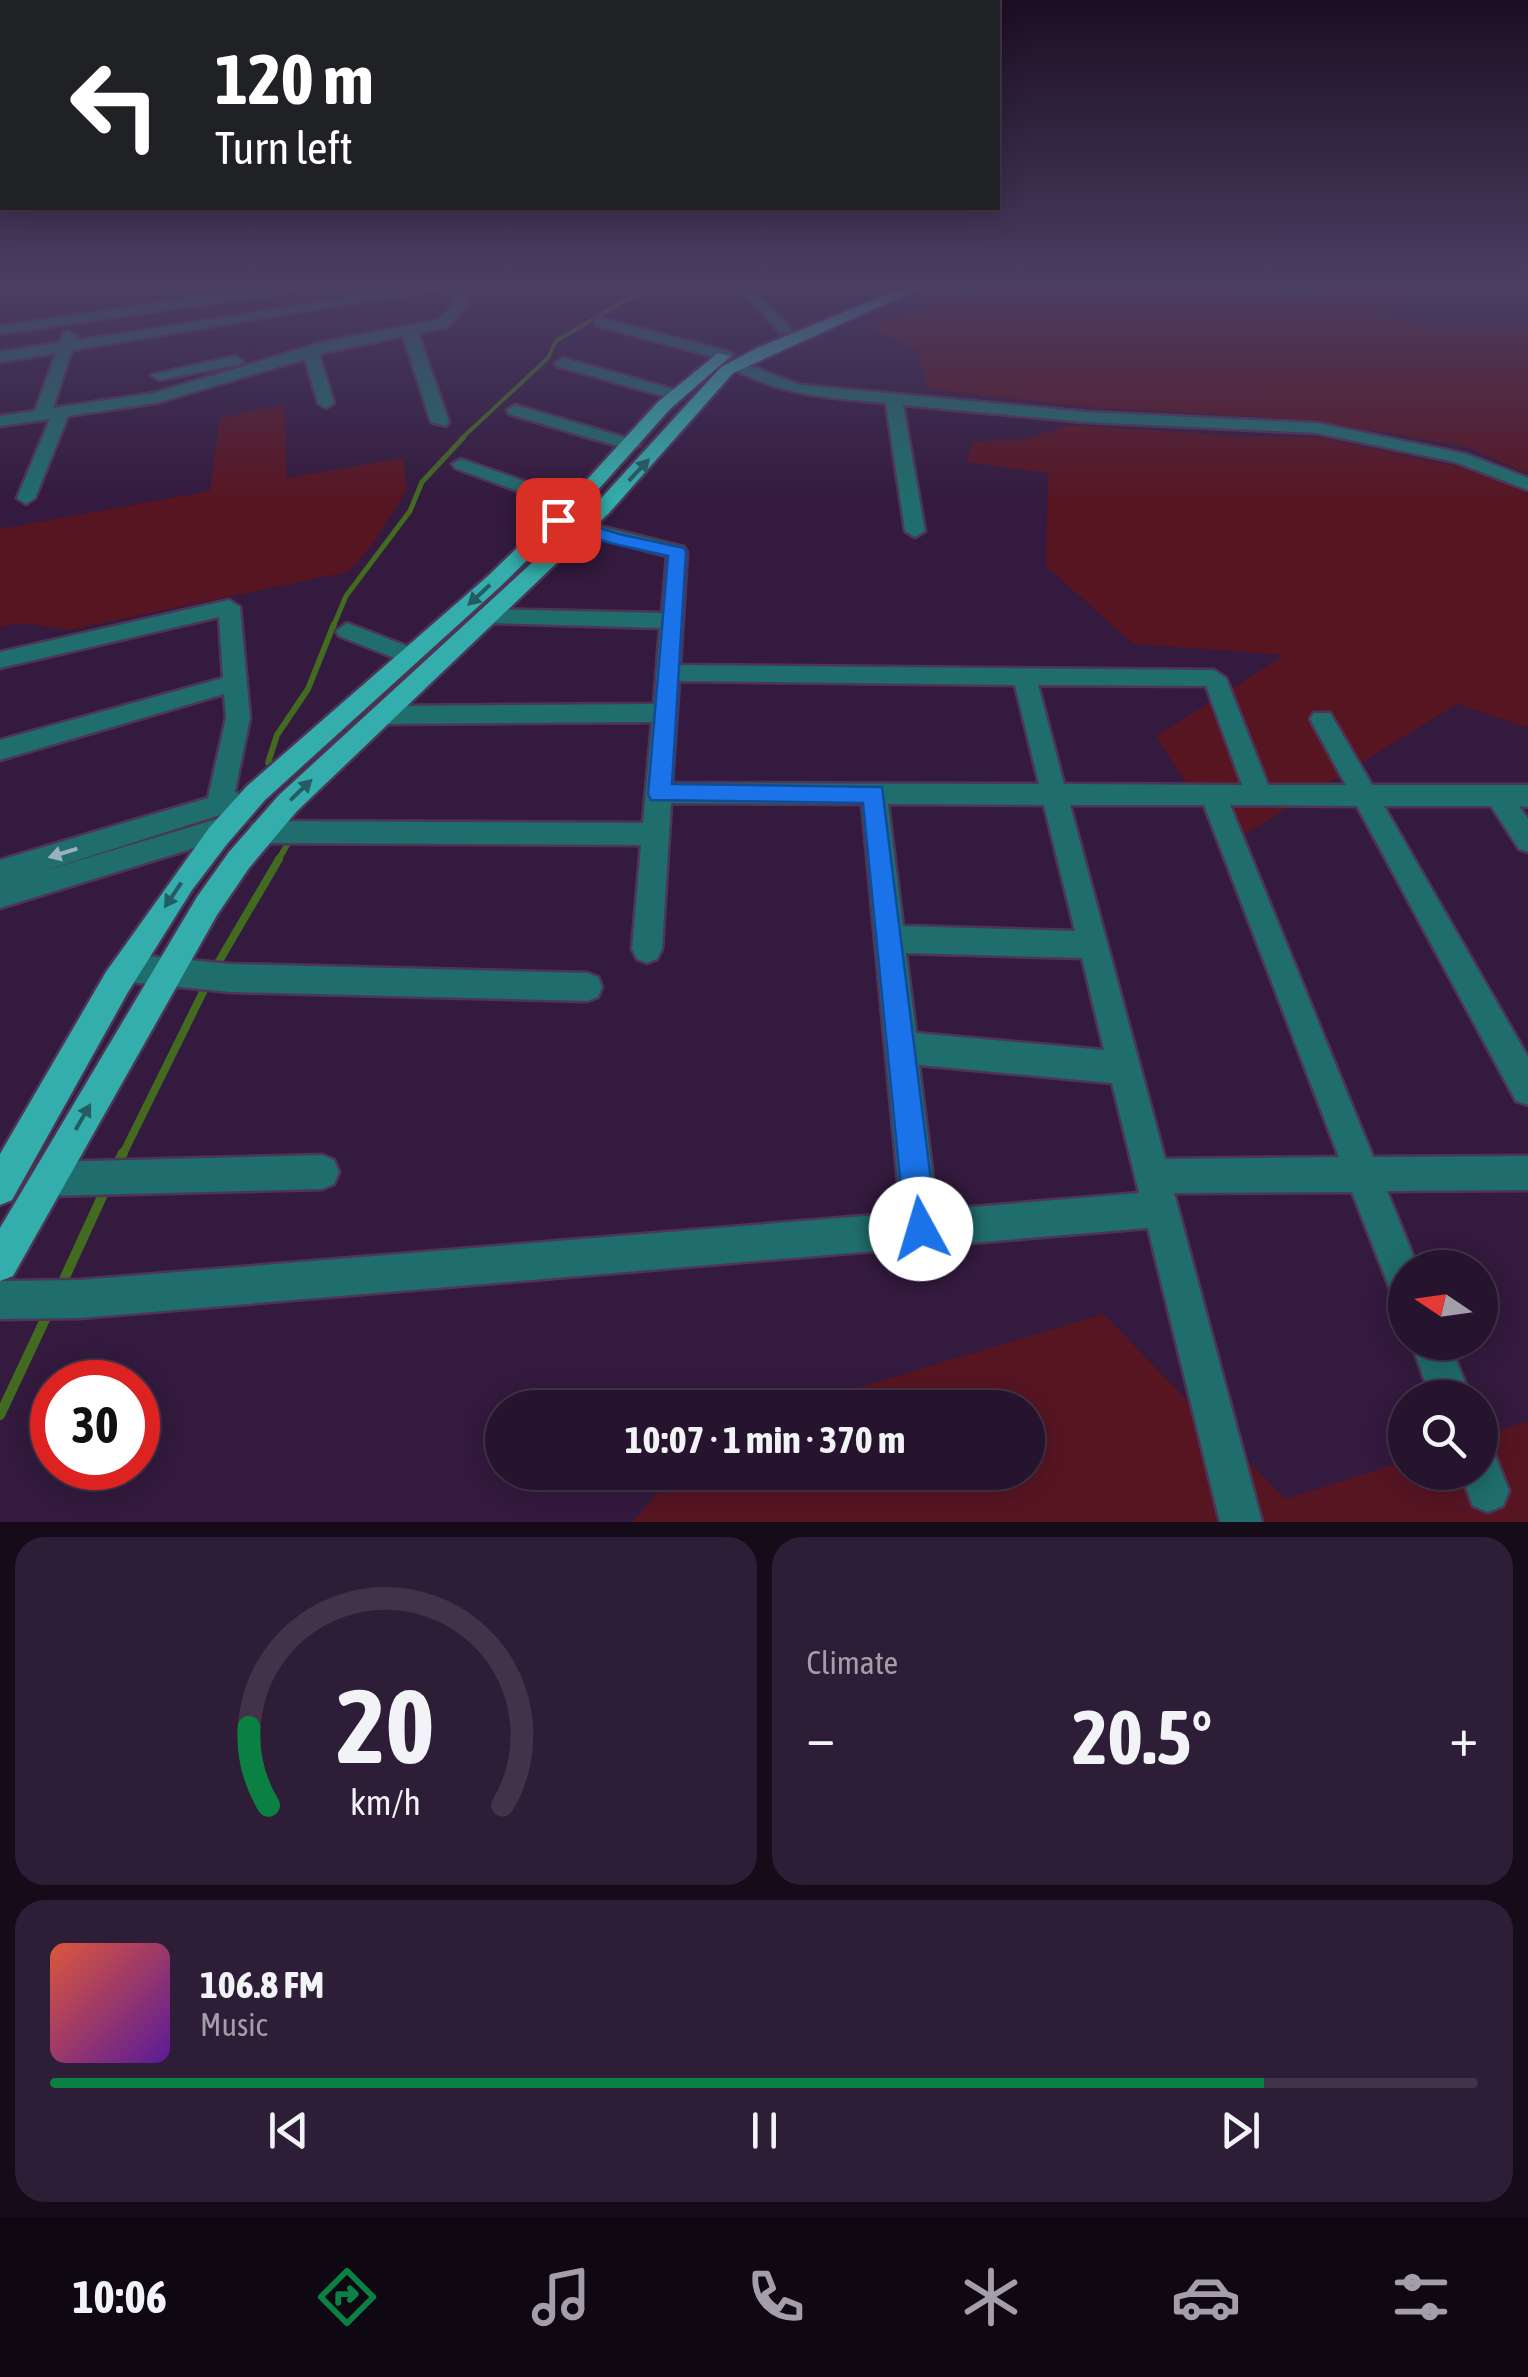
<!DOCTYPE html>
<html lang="en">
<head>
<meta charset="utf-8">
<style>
  :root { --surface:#26142e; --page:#2e1d36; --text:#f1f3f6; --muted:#a49eaa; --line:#42334a; --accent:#0b8043 }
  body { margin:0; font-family:"Asap Condensed",sans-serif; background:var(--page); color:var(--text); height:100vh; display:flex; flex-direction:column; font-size:38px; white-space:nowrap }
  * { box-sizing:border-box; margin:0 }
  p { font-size:32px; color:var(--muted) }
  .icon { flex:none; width:55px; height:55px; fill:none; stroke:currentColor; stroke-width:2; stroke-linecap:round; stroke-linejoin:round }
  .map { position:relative; height:1522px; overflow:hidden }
  .drawer { display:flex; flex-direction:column; gap:15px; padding:15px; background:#150b19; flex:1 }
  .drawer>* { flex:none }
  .banner { position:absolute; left:0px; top:0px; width:1000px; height:210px; box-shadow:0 5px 25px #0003,0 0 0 2px var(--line); background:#202124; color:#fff; overflow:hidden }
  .needle { width:65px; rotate:283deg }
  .fabs { position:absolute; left:1388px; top:1250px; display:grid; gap:20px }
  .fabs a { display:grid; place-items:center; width:110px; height:110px; border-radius:50%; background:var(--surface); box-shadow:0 5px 25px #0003,0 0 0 2px var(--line); font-size:50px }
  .speed { position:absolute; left:30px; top:1360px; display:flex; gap:20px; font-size:50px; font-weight:700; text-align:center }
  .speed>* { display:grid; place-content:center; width:130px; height:130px; border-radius:50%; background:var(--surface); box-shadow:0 5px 25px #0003,0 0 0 2px var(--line); line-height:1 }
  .speed .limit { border:15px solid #d22; background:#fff; color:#111 }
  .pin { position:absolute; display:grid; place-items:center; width:85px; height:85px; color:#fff; margin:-42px; border-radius:20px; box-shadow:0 5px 15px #0006 }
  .me { position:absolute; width:110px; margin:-55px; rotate:354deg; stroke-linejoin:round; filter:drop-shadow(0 0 8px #0008) }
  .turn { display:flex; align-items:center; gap:35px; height:210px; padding:0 50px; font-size:45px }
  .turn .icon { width:130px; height:130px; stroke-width:2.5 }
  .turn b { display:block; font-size:70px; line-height:85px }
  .big { font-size:75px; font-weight:700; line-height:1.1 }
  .drawer .tile { flex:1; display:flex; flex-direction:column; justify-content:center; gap:15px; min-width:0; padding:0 35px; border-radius:30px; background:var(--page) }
  .drawer .dial { align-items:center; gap:0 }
  .dial svg { height:260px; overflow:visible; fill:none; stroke:var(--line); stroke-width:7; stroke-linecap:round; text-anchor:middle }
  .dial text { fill:var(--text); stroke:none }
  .song { display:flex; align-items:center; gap:30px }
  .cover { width:120px; height:120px; border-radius:15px; background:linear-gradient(135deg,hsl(10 70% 55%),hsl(270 70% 35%)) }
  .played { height:10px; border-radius:5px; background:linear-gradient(90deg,var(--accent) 85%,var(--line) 85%) }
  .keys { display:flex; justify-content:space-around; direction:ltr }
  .heat { display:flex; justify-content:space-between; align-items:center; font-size:55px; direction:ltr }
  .drawer .tiles { flex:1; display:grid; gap:15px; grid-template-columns:1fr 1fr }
  .tile:last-child { grid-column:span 2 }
  .trip { position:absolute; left:485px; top:1390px; width:560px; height:100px; border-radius:50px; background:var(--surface); box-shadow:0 5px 25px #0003,0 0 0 2px var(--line); font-weight:700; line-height:100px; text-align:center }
  .dock { display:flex; height:160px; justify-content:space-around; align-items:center; background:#0f0812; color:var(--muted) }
  .dock .icon { width:70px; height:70px }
  .dock .active { color:var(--accent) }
  .dock b { font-size:45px; color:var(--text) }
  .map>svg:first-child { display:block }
  .green { fill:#571522 }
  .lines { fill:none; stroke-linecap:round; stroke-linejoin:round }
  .stream-far4 { stroke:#426b1f; stroke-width:4 }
  .stream-far3 { stroke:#426b1f; stroke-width:5 }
  .stream-far2 { stroke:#426b1f; stroke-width:6 }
  .stream-far1 { stroke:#426b1f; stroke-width:8 }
  .stream { stroke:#426b1f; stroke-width:10 }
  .minor-casing { stroke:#4d3557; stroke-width:5 }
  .major-casing { stroke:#4d3557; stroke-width:5 }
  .minor { fill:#1f6d6c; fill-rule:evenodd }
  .major { fill:#34aeac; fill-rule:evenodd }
  .oneway { fill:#245c63 }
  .oneway2 { fill:#99b0be }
  .route { fill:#1a73e8; stroke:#114b97; stroke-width:2.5 }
</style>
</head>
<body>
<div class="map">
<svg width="1528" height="1522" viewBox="0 0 1528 1522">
  <rect width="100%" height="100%" fill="#331a3e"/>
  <g class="green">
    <path d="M989 288H1218L1265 301 1322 292 1324 288H1407L1415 292 1414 309 1387 308 1382 313 1424 324 1528 325V474L1467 447 1312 420 1088 407 928 389 918 351 869 327Z"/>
    <path d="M284 405 287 478 403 458 407 490 369 549 348 572 68 630 22 623 0 627V529L210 491 220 418Z"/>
    <path d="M1069 425 1237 436 1318 437 1464 468 1510 483 1528 495V728L1457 704 1226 846 1156 736 1285 655 1133 644 1046 566 1048 473 966 462 973 442 1027 439Z"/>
    <path d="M1103 1314 1285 1499 1405 1461V1472H1480V1436L1528 1421V1522H632L676 1473 1028 1472V1408L794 1407Z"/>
  </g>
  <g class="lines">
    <path class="stream-far4" d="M461 439 548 358 556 341 647 288"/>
    <path class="stream-far3" d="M333 627 346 596 410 511 422 482 464 437"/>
    <g class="stream-far2">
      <path d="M268 763 277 735 308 689 334 624"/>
      <path d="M277 862 290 840"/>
    </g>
    <g class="stream-far1">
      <path d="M215 968 279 859"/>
      <path d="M122 1156 207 984"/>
    </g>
    <g class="stream">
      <path d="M117 1165 123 1153"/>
      <path d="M60 1288 105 1190"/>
      <path d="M0 1415 48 1313"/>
    </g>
    <defs>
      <g id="minor">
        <path d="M261 288H294L287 292 0 334V326Z"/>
        <path d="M412 288H443L72 350 53 408 154 393 324 342 438 320 454 304 449 288H463L468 305 448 327 418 333 449 422 446 426 431 422 403 336 319 354 334 403 326 408 318 403 305 359 156 403 68 416 35 498 26 504 17 498 50 419 0 426V416L35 411 56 353 0 362V352L59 343 64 333 69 331 77 336 75 341Z"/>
        <path d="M680 288H694L695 289 688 293Z"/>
        <path d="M737 288H752L790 326V332H780Z"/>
        <path d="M600 318 730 352 733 355 725 360 595 325V319Z"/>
        <path d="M235 356 243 361 241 364 159 380 151 375Z"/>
        <path d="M563 358 683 392 685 395 677 400 557 366 555 363Z"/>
        <path d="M730 361C742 360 783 380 802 385L1086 412 1317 423 1466 454 1528 478V490L1455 462 1317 433 1086 422 903 405 925 531 915 537 905 531 886 403C831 398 780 396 730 367Z"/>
        <path d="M515 405 637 441 640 445 631 450 509 414 507 410Z"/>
        <path d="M461 459 580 501 583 505 573 511 566 509 455 468 452 464Z"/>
        <path d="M583 522 684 547 687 552 680 665 1214 670 1226 678 1268 785H1346L1310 719 1314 713H1330L1372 785H1528V807L1519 806 1528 819V852L1519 849 1491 806H1384L1528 1057V1105L1516 1101 1357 806 1230 805 1373 1157 1528 1156V1190L1387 1191 1418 1268H1405V1300L1392 1294 1352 1192 1174 1193 1262 1522H1220L1148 1228 80 1318 0 1319V1281L80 1280 901 1213 862 804 671 803 662 949 657 959 647 963 637 959 632 949 641 845 261 843 252 840 248 832 252 824 261 821 643 823 652 722 385 724 373 715 385 706 654 704 660 628 490 623 479 616 490 609 662 613 667 556 576 532 573 528ZM679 681 1015 685 1039 784 672 783ZM1038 685 1206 686 1242 785 1064 784ZM888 804 1044 805 1075 931 903 926ZM1070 805H1204L1339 1157 1165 1159ZM906 953 1082 958 1104 1050 916 1033ZM919 1065 1112 1083 1139 1193 937 1210Z"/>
        <path d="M229 600 240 607 250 718 235 791 246 801 242 808 37 873 224 817 233 820 237 828 233 836 0 908V860L208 798 226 718 224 694 0 760V740L223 678 219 617 0 668V652Z"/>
        <path d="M347 623 420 651 423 657 412 665 339 636 336 631Z"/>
        <path d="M128 954 231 964 587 973 598 977 602 987 598 997 587 1001 231 992 128 982 117 978 113 968 117 958Z"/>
        <path d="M322 1155 334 1160 339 1172 334 1184 322 1189 48 1196 36 1191 31 1179 36 1167 48 1162Z"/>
        <path d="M1411 1342H1449L1471 1398H1431Z"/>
        <path d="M1480 1449 1495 1455 1509 1491 1503 1506 1488 1512 1473 1506 1460 1472H1480Z"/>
      </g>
      <g id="major">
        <path d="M902 288H920L733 373 609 513 297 811 249 868 217 915 13 1276 0 1281V1228L197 897 229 852 279 795 595 505 721 367 757 348Z"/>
        <path d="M718 353 731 356 670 409 596 492 502 585 265 800 227 844 192 890 128 992 12 1200 0 1205V1154L106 972 209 828 247 786 488 576 583 484 658 402Z"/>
      </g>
    </defs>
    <use href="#minor" class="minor-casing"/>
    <use href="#major" class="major-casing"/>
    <use href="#minor" class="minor"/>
    <use href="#major" class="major"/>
  </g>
  <defs><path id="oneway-solid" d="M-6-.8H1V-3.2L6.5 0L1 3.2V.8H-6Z" transform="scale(2.5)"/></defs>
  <g class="oneway">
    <use href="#oneway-solid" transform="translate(639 470) rotate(-47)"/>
    <use href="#oneway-solid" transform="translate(479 595) rotate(137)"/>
    <use href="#oneway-solid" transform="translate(301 790) rotate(-44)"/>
    <use href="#oneway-solid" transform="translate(173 895) rotate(124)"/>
    <use href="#oneway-solid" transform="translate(83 1117) rotate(-60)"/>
  </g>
  <use class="oneway2" href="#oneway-solid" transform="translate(63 853) rotate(163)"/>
  <linearGradient id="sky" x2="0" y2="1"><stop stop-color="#1c0e22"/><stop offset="0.57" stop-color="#4a3e63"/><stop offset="1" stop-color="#4a3e63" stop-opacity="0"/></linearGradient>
  <rect width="1528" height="501" fill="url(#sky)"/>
  <path class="route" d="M558 515 619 534 684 548 686 552 672 784 882 787 937 1229 933 1240 921 1245 909 1240 905 1229 863 803 651 800 648 794 668 556 610 543 552 524V516Z"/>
</svg>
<div class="fabs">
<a><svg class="needle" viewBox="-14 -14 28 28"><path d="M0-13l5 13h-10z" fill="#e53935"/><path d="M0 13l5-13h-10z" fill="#a49eaa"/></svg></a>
<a><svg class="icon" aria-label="search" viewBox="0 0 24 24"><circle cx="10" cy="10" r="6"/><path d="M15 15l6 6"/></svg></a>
</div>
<div class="speed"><div class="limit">30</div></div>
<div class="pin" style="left:558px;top:520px;background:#d93025"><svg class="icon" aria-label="arrive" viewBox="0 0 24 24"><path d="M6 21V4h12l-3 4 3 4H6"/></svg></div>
<svg class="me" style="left:921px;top:1229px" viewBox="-20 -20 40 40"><circle r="19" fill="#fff"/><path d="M0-13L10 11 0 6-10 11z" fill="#1a73e8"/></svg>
<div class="trip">10:07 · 1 min · 370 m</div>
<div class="banner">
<div class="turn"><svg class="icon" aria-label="left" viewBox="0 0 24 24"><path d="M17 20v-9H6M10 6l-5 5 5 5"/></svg><div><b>120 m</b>Turn left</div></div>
</div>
</div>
<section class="drawer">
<div class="tiles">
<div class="tile dial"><svg viewBox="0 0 100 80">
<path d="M14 69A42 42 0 1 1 86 69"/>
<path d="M14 69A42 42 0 0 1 8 45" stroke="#0b8043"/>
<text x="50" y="56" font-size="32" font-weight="700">20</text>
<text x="50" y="72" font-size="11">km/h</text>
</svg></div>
<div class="tile"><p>Climate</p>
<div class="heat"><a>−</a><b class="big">20.5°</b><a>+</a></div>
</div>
<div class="tile">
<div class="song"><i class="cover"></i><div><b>106.8 FM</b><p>Music</p></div></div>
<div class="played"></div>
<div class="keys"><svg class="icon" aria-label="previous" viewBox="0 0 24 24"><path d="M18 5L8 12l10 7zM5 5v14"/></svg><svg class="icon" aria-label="pause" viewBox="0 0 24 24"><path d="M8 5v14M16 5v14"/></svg><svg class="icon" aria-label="next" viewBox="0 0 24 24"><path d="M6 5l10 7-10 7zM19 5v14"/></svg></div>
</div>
</div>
</section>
<nav class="dock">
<b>10:06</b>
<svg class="icon active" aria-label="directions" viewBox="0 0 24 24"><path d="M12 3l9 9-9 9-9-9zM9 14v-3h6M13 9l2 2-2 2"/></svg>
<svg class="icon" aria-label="music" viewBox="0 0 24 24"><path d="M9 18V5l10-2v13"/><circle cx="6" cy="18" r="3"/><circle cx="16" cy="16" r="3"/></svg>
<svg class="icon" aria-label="phone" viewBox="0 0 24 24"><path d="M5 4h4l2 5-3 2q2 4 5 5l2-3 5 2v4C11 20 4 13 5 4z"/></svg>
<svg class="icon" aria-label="climate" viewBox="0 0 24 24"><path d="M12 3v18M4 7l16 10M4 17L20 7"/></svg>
<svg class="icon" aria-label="car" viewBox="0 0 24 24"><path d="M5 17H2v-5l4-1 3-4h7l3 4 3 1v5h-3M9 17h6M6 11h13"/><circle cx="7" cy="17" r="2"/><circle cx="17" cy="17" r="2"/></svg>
<svg class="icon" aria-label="filters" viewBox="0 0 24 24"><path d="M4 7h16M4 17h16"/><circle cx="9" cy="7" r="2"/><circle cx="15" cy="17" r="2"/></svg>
</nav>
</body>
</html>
